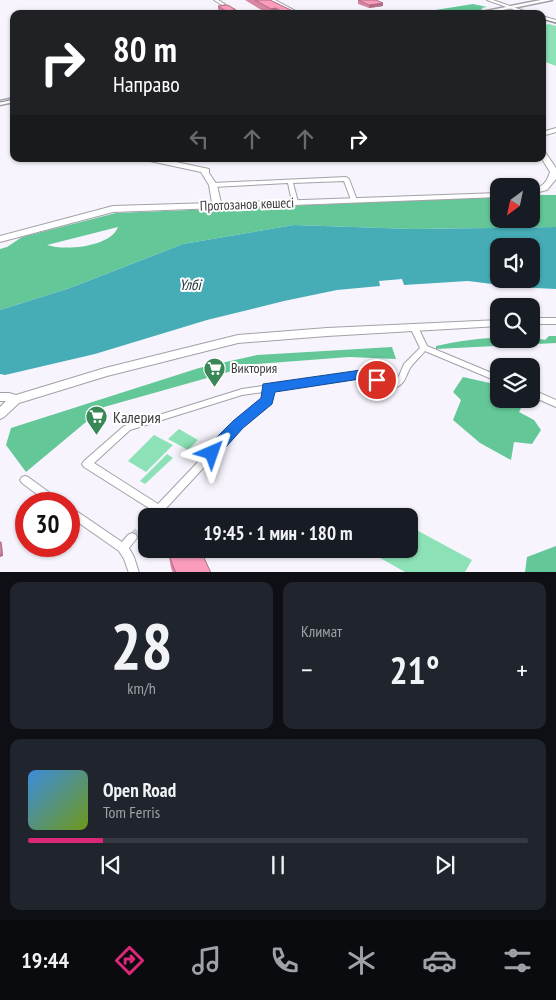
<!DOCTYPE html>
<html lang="ru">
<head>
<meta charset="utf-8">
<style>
  :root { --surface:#171b24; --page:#20242c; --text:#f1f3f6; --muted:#9ea1a6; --line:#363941; --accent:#db2777 }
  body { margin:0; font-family:"PT Sans Narrow",sans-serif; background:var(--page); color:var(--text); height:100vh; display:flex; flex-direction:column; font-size:19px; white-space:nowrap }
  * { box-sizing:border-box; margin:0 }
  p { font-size:16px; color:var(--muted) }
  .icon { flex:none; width:28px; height:28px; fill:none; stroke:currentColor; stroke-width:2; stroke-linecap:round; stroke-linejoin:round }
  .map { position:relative; height:572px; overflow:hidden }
  .drawer { display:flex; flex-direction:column; gap:10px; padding:10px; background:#0d0f14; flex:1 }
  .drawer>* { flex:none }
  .top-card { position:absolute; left:10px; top:10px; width:536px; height:152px; border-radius:10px; box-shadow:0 1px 4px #0004; background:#202124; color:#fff; overflow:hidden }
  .needle { width:32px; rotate:213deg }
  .controls { position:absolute; left:490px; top:178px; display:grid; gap:10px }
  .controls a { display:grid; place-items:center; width:50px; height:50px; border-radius:10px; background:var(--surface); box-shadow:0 1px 4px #0004; font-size:25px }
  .speed { position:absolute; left:15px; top:492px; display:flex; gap:10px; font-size:25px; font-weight:700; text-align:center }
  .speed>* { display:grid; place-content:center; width:65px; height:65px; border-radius:50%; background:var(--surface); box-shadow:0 1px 4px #0004; line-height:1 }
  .speed .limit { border:8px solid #d22; background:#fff; color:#111 }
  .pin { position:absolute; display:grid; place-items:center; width:42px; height:42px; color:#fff; margin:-21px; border:2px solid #fff; border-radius:50%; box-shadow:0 1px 5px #0007 }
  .me { position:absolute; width:55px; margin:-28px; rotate:43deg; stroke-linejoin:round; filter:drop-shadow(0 0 4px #0008) }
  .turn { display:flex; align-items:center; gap:18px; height:105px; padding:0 20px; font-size:22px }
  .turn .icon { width:65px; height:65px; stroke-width:2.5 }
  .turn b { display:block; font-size:35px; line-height:42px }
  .lanes { display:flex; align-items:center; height:48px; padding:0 20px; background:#0003; justify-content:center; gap:25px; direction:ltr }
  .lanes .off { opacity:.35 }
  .big { font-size:38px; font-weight:700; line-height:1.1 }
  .drawer .card { flex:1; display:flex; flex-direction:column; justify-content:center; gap:8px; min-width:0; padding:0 18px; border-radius:10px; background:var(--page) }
  .drawer .dial { align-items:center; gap:0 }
  .dial b { font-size:65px; line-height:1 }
  .song { display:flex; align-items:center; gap:15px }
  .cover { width:60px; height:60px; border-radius:8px; background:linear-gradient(135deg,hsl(210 70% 55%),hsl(80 70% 35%)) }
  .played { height:5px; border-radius:2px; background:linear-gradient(90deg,var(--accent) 15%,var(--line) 15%) }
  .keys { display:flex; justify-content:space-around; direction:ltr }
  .heat { display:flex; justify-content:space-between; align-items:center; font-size:28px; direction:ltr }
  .drawer .tiles { flex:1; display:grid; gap:10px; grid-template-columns:1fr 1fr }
  .card:last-child { grid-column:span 2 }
  .trip { position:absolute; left:138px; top:508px; width:280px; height:50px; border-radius:10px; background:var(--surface); box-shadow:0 1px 4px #0004; font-weight:700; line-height:50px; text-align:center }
  .tab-bar { display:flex; height:80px; justify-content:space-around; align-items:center; background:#090b0e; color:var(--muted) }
  .tab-bar .icon { width:35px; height:35px }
  .tab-bar .active { color:var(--accent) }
  .tab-bar b { font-size:22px; color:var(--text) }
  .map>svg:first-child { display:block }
  .green { fill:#8ce2b6 }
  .forest { fill:#63c797; fill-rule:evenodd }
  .water { fill:#46adb7; fill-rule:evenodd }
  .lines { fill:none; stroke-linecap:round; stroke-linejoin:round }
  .street-tunnel { stroke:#d1cfd7; stroke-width:9; stroke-dasharray:9 5; stroke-linecap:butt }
  .street-casing { stroke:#a4a0a9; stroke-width:2 }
  .secondary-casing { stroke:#a4a0a9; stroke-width:2 }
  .primary-casing { stroke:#a4a0a9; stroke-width:3 }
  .street { fill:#fff; fill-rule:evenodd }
  .secondary { fill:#fff; fill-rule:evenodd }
  .primary { fill:#fff; fill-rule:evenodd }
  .tram { stroke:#817f85; stroke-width:1 }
  .wall { fill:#d886a3 }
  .shaded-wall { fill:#b06d84 }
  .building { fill:#fb9cbd; stroke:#b06d84 }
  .route { fill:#1a73e8; stroke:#114b97 }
  .labels { text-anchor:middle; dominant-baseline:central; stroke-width:4; stroke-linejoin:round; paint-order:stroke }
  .street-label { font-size:14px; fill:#3b3a3e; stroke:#fff }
  .poi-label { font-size:14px; fill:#3b3a3e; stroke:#fff; text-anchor:start }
  .water-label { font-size:15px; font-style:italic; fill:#22393c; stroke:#fff }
  .near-poi-label { font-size:16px; fill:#3b3a3e; stroke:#fff; text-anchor:start }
</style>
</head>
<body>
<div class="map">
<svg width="556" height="573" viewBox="0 0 556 573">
  <rect width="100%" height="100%" fill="#f7f4fd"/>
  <g class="green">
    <path d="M549 24 556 26V66L543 61V25Z"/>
    <path d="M179 429 198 440 188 450 168 439Z"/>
    <path d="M154 435 173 445 146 472 128 461Z"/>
    <path d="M167 454 173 458 145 484 140 481Z"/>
    <path d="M409 526 472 560 465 572H405L375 555 379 549H409Z"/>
  </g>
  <g class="forest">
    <path d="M473 4 487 7 481 8 483 9C471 16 441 17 429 11Z"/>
    <path d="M531 195H556V227L412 229 294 225 183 244 70 288 0 310V249L7 247 22 237 116 213 499 197V219H531ZM118 227C111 247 65 251 47 245Z"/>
    <path d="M549 336H556V343L436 349V346C464 339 519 333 545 340Z"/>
    <path d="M392 347 396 359 349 357 257 364 104 407 26 472 6 445 11 428 199 368 257 355Z"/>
    <path d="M463 377 499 385V399H526L519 412 534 420 541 430 532 444 514 442 511 460 480 443 453 420 461 400 453 392Z"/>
    <path d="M556 546V572H525L527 557Z"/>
  </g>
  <path class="water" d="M294 225 412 229 556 227V289L515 287 468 281 404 285 402 279 379 281 380 286 337 290 284 301 207 320 95 354 5 375 0 374V310L70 288 183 244ZM499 246H531V279H499Z"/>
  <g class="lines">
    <path class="street-tunnel" d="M132 538 146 523"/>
    <defs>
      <g id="street">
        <path d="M214 0H218L225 4 222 5Z"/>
        <path d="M346 177 349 179 357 200 356 201H352L351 200 344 181 293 183 298 202 295 204 292 202 288 183 213 187 210 185 213 183Z"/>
        <path d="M411 325H417L427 346 499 376V382L425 351C421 356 414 362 410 368 405 377 406 383 395 388L361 378 272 391V400L271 402 241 427 159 516H148L152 510 84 467 82 464 84 461 124 426 242 389 361 372 393 382 399 376 404 364 420 348 410 327ZM264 392V399L235 423 158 504 94 463 130 430 242 395Z"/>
        <path d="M531 389 556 400V407L531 396Z"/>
        <path d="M25 476 28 477 61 501 63 504H50L22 483 20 480 22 477Z"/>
        <path d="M69 507 72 508 122 542 128 535 132 533 136 535 137 538 129 548 134 557 139 573H129L124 559 119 551 69 516Z"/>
      </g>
      <g id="secondary">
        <path d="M270 0H275L301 14H295Z"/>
        <path d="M487 0H493L533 14H526Z"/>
        <path d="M542 16 556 20V23L542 19Z"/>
        <path d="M556 128V132L542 136V132Z"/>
        <path d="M542 152H545L556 168V179L547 190 531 194V190C543 187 547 182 550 172L542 159Z"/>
        <path d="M149 159H162L209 169V173L217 185 221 203 499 193V197L113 212 0 242V236L113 206 212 203 209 185 201 172 150 161Z"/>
        <rect x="531" y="318" width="25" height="6"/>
        <path d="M499 320V326L327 336 238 343 107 376 19 403 4 417 0 419V407L6 401H0V393H9L16 395 105 368 238 335 327 328Z"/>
      </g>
      <g id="primary">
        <path d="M541 0H552L483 14H471Z"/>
        <path d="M14 98V102L0 105V101Z"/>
      </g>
    </defs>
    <use href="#street" class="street-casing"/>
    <use href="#secondary" class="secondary-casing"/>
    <use href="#primary" class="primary-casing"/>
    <use href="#street" class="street"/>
    <use href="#secondary" class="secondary"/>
    <use href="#primary" class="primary"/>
    <g class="tram">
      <path d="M494 14 514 11 528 14"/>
      <path d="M542 19 556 23"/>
      <path d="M0 102 14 99"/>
    </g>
  </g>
  <g class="wall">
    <path d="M245 0H270L299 14H268Z"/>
    <path d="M358 0 383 3V6L369 8 358 4Z"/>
    <path d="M218 6 236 10V14H220L218 13Z"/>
    <path d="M169 556 211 573H173L171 568Z"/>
  </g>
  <g class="shaded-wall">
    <path d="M383 3V6L369 8V5Z"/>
    <path d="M276 8V14H271V9Z"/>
    <path d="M236 10V14H227L226 11Z"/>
    <path d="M1 542 2 545 3 556 0 557Z"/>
  </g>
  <g class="building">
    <path d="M255 0H270L299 14H286L276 8 271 9Z"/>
    <path d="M358 0H376L383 3 369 5Z"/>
    <path d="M228 5 236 10 226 11 218 6Z"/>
    <path d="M0 542H1L2 553 0 554Z"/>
    <path d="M185 549H200L211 573H176L169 556Z"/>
  </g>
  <path class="route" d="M361 370 382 377 384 380 377 385 360 379 275 392 272 404 243 428 217 457 212 459 206 457 204 453 206 448 233 421 261 398 263 384Z"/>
  <defs>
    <symbol id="supermarket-pin" viewBox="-11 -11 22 30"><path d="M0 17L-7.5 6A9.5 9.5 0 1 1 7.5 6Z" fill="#398757" stroke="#fff"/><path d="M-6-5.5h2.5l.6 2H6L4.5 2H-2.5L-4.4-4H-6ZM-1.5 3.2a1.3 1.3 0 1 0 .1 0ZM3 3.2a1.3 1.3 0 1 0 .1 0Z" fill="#fff"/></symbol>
  </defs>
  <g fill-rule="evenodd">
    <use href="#supermarket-pin" x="202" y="356" width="25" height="34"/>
    <use href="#supermarket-pin" x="84" y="404" width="25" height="34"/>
  </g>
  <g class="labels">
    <g class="street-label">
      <text transform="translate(247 204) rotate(-2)">Протозанов көшесі</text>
    </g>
    <g class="poi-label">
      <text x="231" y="368">Виктория</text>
    </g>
    <g class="water-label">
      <text x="190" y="284">Үлбі</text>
    </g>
    <g class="near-poi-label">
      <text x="113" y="417">Калерия</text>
    </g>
  </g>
</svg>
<div class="controls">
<a><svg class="needle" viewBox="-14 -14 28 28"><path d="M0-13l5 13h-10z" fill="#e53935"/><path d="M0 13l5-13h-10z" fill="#9ea1a6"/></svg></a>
<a><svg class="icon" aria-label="sound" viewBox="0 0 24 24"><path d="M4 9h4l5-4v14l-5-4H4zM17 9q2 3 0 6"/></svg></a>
<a><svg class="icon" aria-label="search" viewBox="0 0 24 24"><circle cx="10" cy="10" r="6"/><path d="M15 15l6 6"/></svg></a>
<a><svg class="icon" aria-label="layers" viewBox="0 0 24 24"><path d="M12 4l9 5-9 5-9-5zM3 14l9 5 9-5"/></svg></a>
</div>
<div class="speed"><div class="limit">30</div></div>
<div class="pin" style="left:377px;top:380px;background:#d93025"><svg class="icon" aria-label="arrive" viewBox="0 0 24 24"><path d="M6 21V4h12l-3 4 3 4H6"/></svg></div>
<svg class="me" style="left:212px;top:453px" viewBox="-20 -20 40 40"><path d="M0-17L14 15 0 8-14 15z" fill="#1a73e8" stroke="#fff" stroke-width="4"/></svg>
<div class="trip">19:45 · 1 мин · 180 m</div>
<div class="top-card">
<div class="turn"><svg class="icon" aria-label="right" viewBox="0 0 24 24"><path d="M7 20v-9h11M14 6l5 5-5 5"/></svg><div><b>80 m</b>Направо</div></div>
<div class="lanes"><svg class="icon off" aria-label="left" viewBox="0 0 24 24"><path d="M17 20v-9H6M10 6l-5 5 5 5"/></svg><svg class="icon off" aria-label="ahead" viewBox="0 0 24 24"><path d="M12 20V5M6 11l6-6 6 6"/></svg><svg class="icon off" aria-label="ahead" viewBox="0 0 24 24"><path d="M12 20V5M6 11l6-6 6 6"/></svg><svg class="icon" aria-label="right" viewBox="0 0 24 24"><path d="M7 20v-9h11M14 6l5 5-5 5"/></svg></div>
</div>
</div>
<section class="drawer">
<div class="tiles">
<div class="card dial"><b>28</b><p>km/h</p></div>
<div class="card"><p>Климат</p>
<div class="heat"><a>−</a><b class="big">21°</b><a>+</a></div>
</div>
<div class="card">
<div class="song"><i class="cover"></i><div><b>Open Road</b><p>Tom Ferris</p></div></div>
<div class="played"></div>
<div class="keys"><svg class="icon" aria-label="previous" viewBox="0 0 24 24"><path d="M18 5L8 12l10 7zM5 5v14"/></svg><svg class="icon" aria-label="pause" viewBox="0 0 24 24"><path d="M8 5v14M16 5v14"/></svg><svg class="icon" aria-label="next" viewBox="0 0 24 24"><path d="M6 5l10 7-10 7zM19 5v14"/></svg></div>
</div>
</div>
</section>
<nav class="tab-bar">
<b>19:44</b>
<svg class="icon active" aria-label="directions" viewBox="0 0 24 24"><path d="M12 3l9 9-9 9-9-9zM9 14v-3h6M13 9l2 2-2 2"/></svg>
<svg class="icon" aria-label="music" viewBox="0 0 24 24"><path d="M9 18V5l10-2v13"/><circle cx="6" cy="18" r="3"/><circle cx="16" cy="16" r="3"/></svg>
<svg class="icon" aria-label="phone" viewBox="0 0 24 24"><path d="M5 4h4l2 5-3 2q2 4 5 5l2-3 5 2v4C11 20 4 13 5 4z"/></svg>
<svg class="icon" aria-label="climate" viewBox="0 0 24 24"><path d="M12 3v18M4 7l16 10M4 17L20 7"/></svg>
<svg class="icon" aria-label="car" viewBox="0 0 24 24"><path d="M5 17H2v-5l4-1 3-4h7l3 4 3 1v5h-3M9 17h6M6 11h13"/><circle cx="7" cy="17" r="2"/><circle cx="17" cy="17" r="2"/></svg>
<svg class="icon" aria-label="filters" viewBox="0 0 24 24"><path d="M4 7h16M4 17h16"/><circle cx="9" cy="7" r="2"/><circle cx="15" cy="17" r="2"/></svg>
</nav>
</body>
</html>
